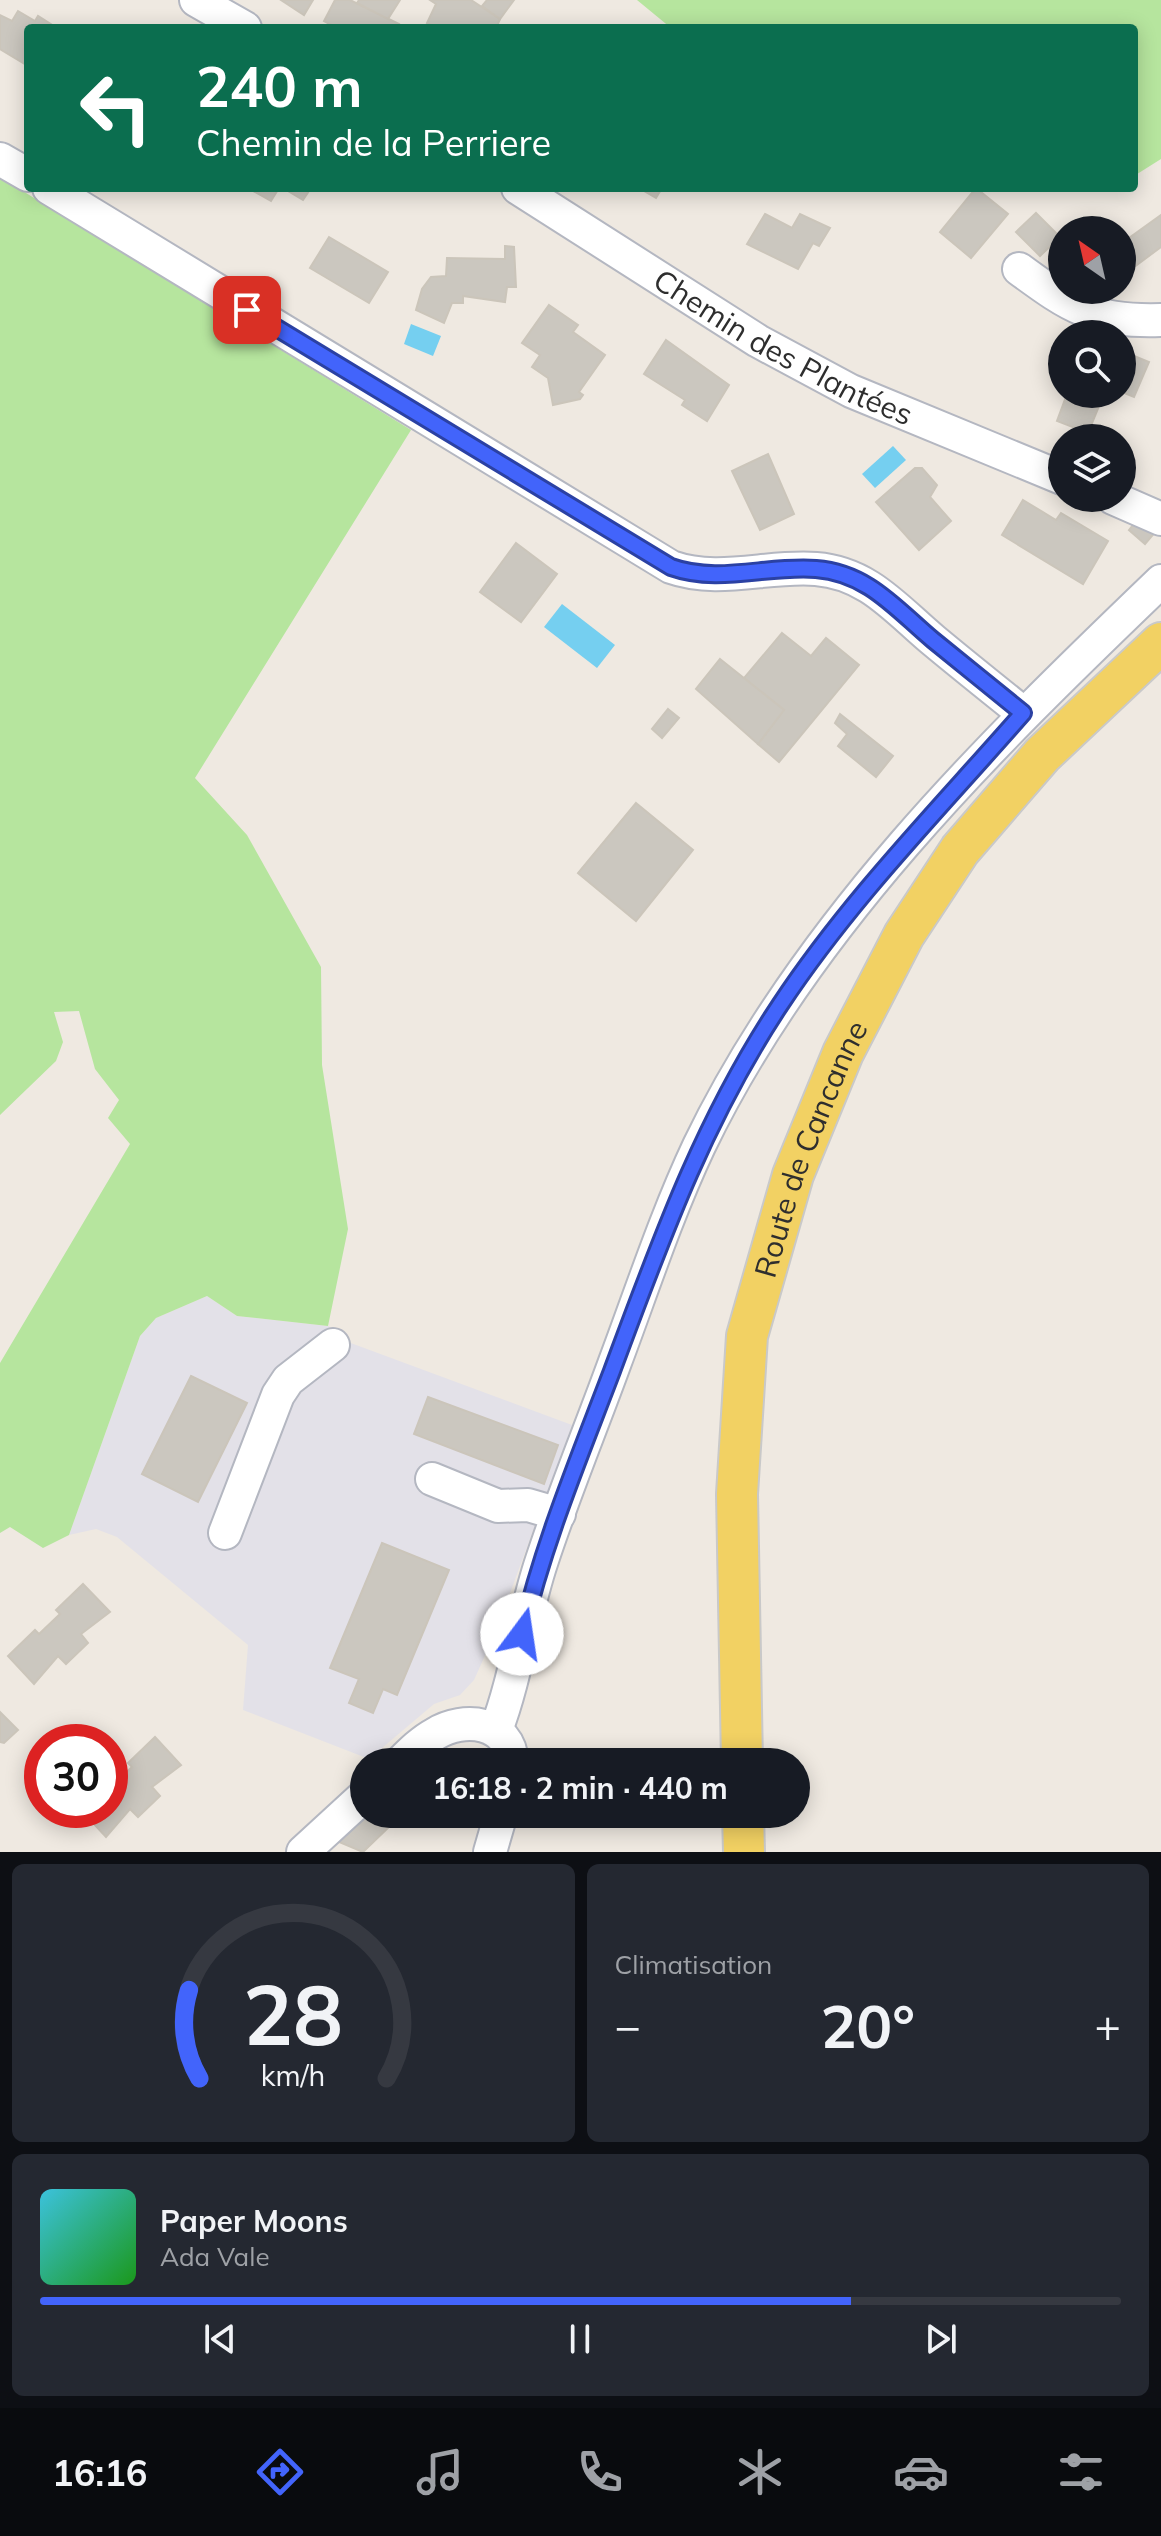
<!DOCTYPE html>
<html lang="fr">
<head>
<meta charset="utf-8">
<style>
  :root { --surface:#171b24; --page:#242831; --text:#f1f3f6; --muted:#9ea1a6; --line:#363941; --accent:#4264fb }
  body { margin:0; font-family:Mulish,sans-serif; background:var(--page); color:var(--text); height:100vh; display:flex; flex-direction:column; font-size:30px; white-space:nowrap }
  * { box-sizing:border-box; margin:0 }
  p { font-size:26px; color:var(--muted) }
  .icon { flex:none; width:44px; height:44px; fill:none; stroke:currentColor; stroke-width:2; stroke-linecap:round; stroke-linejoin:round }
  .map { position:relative; height:1852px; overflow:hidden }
  .panel { display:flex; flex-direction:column; gap:12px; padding:12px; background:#0d0f14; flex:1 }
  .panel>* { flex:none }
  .guide { position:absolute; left:24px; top:24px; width:1114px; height:168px; border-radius:8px; box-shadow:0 4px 20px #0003; background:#0b6e4f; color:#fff; overflow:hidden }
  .needle { width:52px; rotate:326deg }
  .fabs { position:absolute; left:1048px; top:216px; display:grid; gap:16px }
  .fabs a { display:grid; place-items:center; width:88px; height:88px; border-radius:50%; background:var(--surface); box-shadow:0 4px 20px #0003; font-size:40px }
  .speed { position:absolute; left:24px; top:1724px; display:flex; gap:16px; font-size:40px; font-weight:700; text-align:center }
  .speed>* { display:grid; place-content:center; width:104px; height:104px; border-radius:50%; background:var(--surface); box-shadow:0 4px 20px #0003; line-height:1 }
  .speed .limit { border:12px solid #d22; background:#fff; color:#111 }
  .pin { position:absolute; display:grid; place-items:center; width:68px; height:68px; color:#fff; margin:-34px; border-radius:16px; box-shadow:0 4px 12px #0006 }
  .me { position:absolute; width:88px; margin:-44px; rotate:14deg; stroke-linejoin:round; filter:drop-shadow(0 0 6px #0008) }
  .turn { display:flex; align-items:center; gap:28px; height:168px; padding:0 40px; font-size:36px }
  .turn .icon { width:104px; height:104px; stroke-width:2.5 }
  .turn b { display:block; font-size:56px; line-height:68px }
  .big { font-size:60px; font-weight:700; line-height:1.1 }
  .panel .widget { flex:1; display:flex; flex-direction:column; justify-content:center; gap:12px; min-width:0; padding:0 28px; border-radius:12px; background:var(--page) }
  .panel .dial { align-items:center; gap:0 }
  .dial svg { height:208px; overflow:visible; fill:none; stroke:var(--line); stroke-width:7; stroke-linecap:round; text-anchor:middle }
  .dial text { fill:var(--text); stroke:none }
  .song { display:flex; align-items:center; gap:24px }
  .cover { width:96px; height:96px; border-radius:12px; background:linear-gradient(135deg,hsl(190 70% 55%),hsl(120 70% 35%)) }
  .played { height:8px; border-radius:4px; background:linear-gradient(90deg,var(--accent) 75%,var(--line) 75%) }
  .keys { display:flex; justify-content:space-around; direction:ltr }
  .heat { display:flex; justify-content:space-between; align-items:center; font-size:44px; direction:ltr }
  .panel .tiles { flex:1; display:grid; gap:12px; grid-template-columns:1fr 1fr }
  .widget:last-child { grid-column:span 2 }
  .trip { position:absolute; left:350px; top:1748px; width:460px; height:80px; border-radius:40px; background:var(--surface); box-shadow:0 4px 20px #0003; font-weight:700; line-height:80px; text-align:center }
  .menu { display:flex; height:128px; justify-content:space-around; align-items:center; background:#090b0e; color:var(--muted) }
  .menu .icon { width:56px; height:56px }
  .menu .active { color:var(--accent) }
  .menu b { font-size:36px; color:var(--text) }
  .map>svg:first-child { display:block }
  .industrial { fill:#e3e1e8 }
  .green { fill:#b6e59e }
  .water { fill:#75cff0 }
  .building { fill:#cbc7bf; stroke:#cbc5ba; stroke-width:2 }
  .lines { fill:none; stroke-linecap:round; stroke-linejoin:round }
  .minor-casing { stroke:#b4b7c1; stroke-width:36 }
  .major-casing { stroke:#c9c9c9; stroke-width:44 }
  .minor { stroke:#fff; stroke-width:32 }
  .major { stroke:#f2d163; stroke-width:40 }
  .route-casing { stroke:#2b41a3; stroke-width:20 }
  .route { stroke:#4264fb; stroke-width:14 }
  .labels { text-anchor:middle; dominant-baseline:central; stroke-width:6; stroke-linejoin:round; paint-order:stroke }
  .street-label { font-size:30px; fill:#2e2e2e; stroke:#fff }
</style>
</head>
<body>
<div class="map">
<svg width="1161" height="1852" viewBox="0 0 1161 1852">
  <rect width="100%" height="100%" fill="#efe9e1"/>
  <path class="industrial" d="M207 1296 237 1316 328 1326 348 1342 572 1425 496 1631 474 1680 460 1695 434 1704 369 1759 243 1710 248 1645 117 1537 96 1529 69 1535 140 1336 156 1318Z"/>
  <g class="green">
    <path d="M637 0H1161V159L1134 176V28H671Z"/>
    <path d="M0 177 411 430 195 778 247 835 321 967 322 1065 348 1229 328 1326 237 1316 207 1296 156 1318 140 1336 69 1535 43 1548 10 1527 0 1533V1363L130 1144 108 1118 119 1100 95 1069 79 1011 54 1012 63 1042 56 1061 0 1115Z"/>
  </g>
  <g class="water">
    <path d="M411 324 441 336 433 356 404 344Z"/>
    <path d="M893 446 906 460 875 488 862 474Z"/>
    <path d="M562 604 615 645 597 668 544 627Z"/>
  </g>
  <g class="building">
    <path d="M281 0H313L304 15Z"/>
    <path d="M335 0H350L399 24 397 28H337L324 21Z"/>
    <path d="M359 0H400L388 19 357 3Z"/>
    <path d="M430 0H471L500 19 496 28H437L427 23 436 4Z"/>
    <path d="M487 0H514L500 19 482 6Z"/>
    <path d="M18 11 35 21 38 16 57 28H28V66L0 49V15L12 21Z"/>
    <path d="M248 188H279L271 201Z"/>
    <path d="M283 188H311L303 200Z"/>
    <path d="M639 188H662L656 198Z"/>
    <path d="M976 188 1008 214 971 258 940 232Z"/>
    <path d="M1036 213 1060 237 1040 256 1016 232Z"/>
    <path d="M765 214 792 228 800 214 830 228 819 246 813 243 798 269 747 244Z"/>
    <path d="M1161 215V247L1122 276V243Z"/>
    <path d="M329 237 388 272 369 303 310 268Z"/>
    <path d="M505 246 514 247 516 287H507L505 302 463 296V303H452L444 323 416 310 422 289 431 277 446 276 447 258 505 259Z"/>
    <path d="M549 305 578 325 573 332 605 355 579 392 583 395 580 399 553 405 548 378 532 367 540 355 522 343Z"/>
    <path d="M666 340 729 385 707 421 682 405 685 400 644 374Z"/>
    <path d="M1122 351 1149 362 1134 397 1122 392Z"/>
    <path d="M1067 394 1099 406 1088 433 1057 421Z"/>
    <path d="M768 454 794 514 760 530 732 471Z"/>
    <path d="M915 468H922L937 485 930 497 951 521 919 550 876 502Z"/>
    <path d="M1023 500 1056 520 1061 513 1108 541 1083 584 1002 535Z"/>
    <path d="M1140 516 1156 531 1145 544 1129 530Z"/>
    <path d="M516 543 557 574 521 622 480 592Z"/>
    <path d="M782 633 811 656 826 638 859 665 779 762 758 744 784 710 744 678Z"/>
    <path d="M720 659 784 710 758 744 696 689Z"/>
    <path d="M668 709 679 718 662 738 652 729Z"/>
    <path d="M840 714 893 756 876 777 838 746 847 734 835 723Z"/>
    <path d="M636 803 693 850 636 921 578 873Z"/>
    <path d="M191 1376 247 1403 198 1502 142 1474Z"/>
    <path d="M428 1397 558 1445 544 1484 414 1434Z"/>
    <path d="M382 1543 449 1570 397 1695 383 1689 373 1713 349 1703 359 1679 330 1668Z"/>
    <path d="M83 1584 110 1612 81 1634 88 1643 66 1664 58 1656 34 1684 8 1656 35 1630 39 1634 60 1614 56 1610Z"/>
    <path d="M0 1712 18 1730 4 1743 0 1742Z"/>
    <path d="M155 1737 181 1765 152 1787 160 1796 138 1817 130 1809 106 1837 81 1810H110V1787L132 1767 128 1763Z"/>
    <path d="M367 1814H380L390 1826 363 1852 339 1842Z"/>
    <path d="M419 1814H437L427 1822Z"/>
  </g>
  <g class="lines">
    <defs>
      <g id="minor">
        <path d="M196 0 245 28"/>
        <path d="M0 159 28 175"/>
        <path d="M49 188 671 567C719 584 767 565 816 569 868 573 896 609 933 640 963 665 993 689 1023 713"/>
        <path id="s1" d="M518 188 758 341 851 391 1062 478"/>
        <path d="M1019 269C1072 308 1093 322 1161 320"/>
        <path d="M1113 498 1161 519"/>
        <path d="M432 1479 498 1506 528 1505 559 1514"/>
        <path d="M225 1533 278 1395 288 1380 333 1345"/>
        <path d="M496 1730C517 1675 523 1616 542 1560 564 1493 591 1428 615 1362 642 1290 666 1216 699 1146 805 926 987 748 1161 581"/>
        <path d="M401 1762C411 1752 422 1741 435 1734 464 1716 510 1721 512 1762"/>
        <path d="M303 1852 364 1796"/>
        <path d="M490 1852 501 1814"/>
      </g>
      <g id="major">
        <path id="s2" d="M742 1762 737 1494 747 1336 793 1175 843 1053 904 935 960 850 1042 755 1161 643"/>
        <path d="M743 1814 744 1852"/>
      </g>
    </defs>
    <use href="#minor" class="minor-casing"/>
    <use href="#major" class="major-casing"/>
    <use href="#minor" class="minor"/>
    <use href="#major" class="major"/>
  </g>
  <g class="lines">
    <defs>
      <path id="route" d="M247 310 671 567C719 584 767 565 816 569 868 573 896 609 933 640 963 664 993 689 1023 713 940 808 850 899 780 1005 703 1121 660 1242 612 1371 579 1458 543 1544 522 1634"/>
    </defs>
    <use href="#route" class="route-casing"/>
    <use href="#route" class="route"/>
  </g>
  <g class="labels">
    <g class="street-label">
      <text stroke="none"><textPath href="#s1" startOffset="310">Chemin des Plantées</textPath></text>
      <text stroke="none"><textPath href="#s2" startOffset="624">Route de Cancanne</textPath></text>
    </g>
  </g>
</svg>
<div class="fabs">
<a><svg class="needle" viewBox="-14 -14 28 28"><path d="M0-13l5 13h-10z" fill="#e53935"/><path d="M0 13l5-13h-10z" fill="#9ea1a6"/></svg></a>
<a><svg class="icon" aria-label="search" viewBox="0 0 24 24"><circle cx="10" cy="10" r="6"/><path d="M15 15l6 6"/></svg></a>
<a><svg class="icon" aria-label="layers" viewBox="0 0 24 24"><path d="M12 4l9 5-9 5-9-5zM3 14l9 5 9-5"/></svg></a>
</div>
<div class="speed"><div class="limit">30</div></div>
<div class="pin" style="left:247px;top:310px;background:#d93025"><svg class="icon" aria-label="arrive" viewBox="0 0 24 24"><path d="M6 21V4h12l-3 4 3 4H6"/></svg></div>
<svg class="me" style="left:522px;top:1634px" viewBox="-20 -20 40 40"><circle r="19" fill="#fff"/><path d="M0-13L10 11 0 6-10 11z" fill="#4264fb"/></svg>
<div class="trip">16:18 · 2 min · 440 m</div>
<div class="guide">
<div class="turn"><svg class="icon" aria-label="left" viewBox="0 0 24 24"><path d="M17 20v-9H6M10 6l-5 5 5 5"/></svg><div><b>240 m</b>Chemin de la Perriere</div></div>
</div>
</div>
<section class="panel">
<div class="tiles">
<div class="widget dial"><svg viewBox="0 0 100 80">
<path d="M14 69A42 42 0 1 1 86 69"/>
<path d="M14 69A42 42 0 0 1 10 35" stroke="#4264fb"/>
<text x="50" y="56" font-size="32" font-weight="700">28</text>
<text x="50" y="72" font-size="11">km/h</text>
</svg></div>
<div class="widget"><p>Climatisation</p>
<div class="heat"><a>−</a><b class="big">20°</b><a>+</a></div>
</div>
<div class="widget">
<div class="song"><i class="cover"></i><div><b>Paper Moons</b><p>Ada Vale</p></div></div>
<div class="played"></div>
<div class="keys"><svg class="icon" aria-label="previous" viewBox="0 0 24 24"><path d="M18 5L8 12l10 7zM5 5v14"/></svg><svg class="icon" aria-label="pause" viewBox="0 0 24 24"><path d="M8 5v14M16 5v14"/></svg><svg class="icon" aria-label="next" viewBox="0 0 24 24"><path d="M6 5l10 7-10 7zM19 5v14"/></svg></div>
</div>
</div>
</section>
<nav class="menu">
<b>16:16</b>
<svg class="icon active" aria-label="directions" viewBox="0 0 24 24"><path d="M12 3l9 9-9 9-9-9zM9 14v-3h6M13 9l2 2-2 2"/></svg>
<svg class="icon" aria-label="music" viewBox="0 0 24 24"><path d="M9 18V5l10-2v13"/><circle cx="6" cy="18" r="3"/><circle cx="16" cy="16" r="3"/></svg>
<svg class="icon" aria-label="phone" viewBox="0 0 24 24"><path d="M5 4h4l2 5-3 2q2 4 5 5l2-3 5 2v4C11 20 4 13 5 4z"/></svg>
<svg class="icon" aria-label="climate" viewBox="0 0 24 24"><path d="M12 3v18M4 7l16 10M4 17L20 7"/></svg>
<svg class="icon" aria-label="car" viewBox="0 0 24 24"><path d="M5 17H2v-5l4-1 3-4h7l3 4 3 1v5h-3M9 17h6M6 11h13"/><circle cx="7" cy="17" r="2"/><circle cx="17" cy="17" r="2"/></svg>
<svg class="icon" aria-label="filters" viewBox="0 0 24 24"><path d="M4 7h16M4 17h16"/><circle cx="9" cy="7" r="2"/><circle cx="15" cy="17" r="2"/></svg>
</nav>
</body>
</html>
